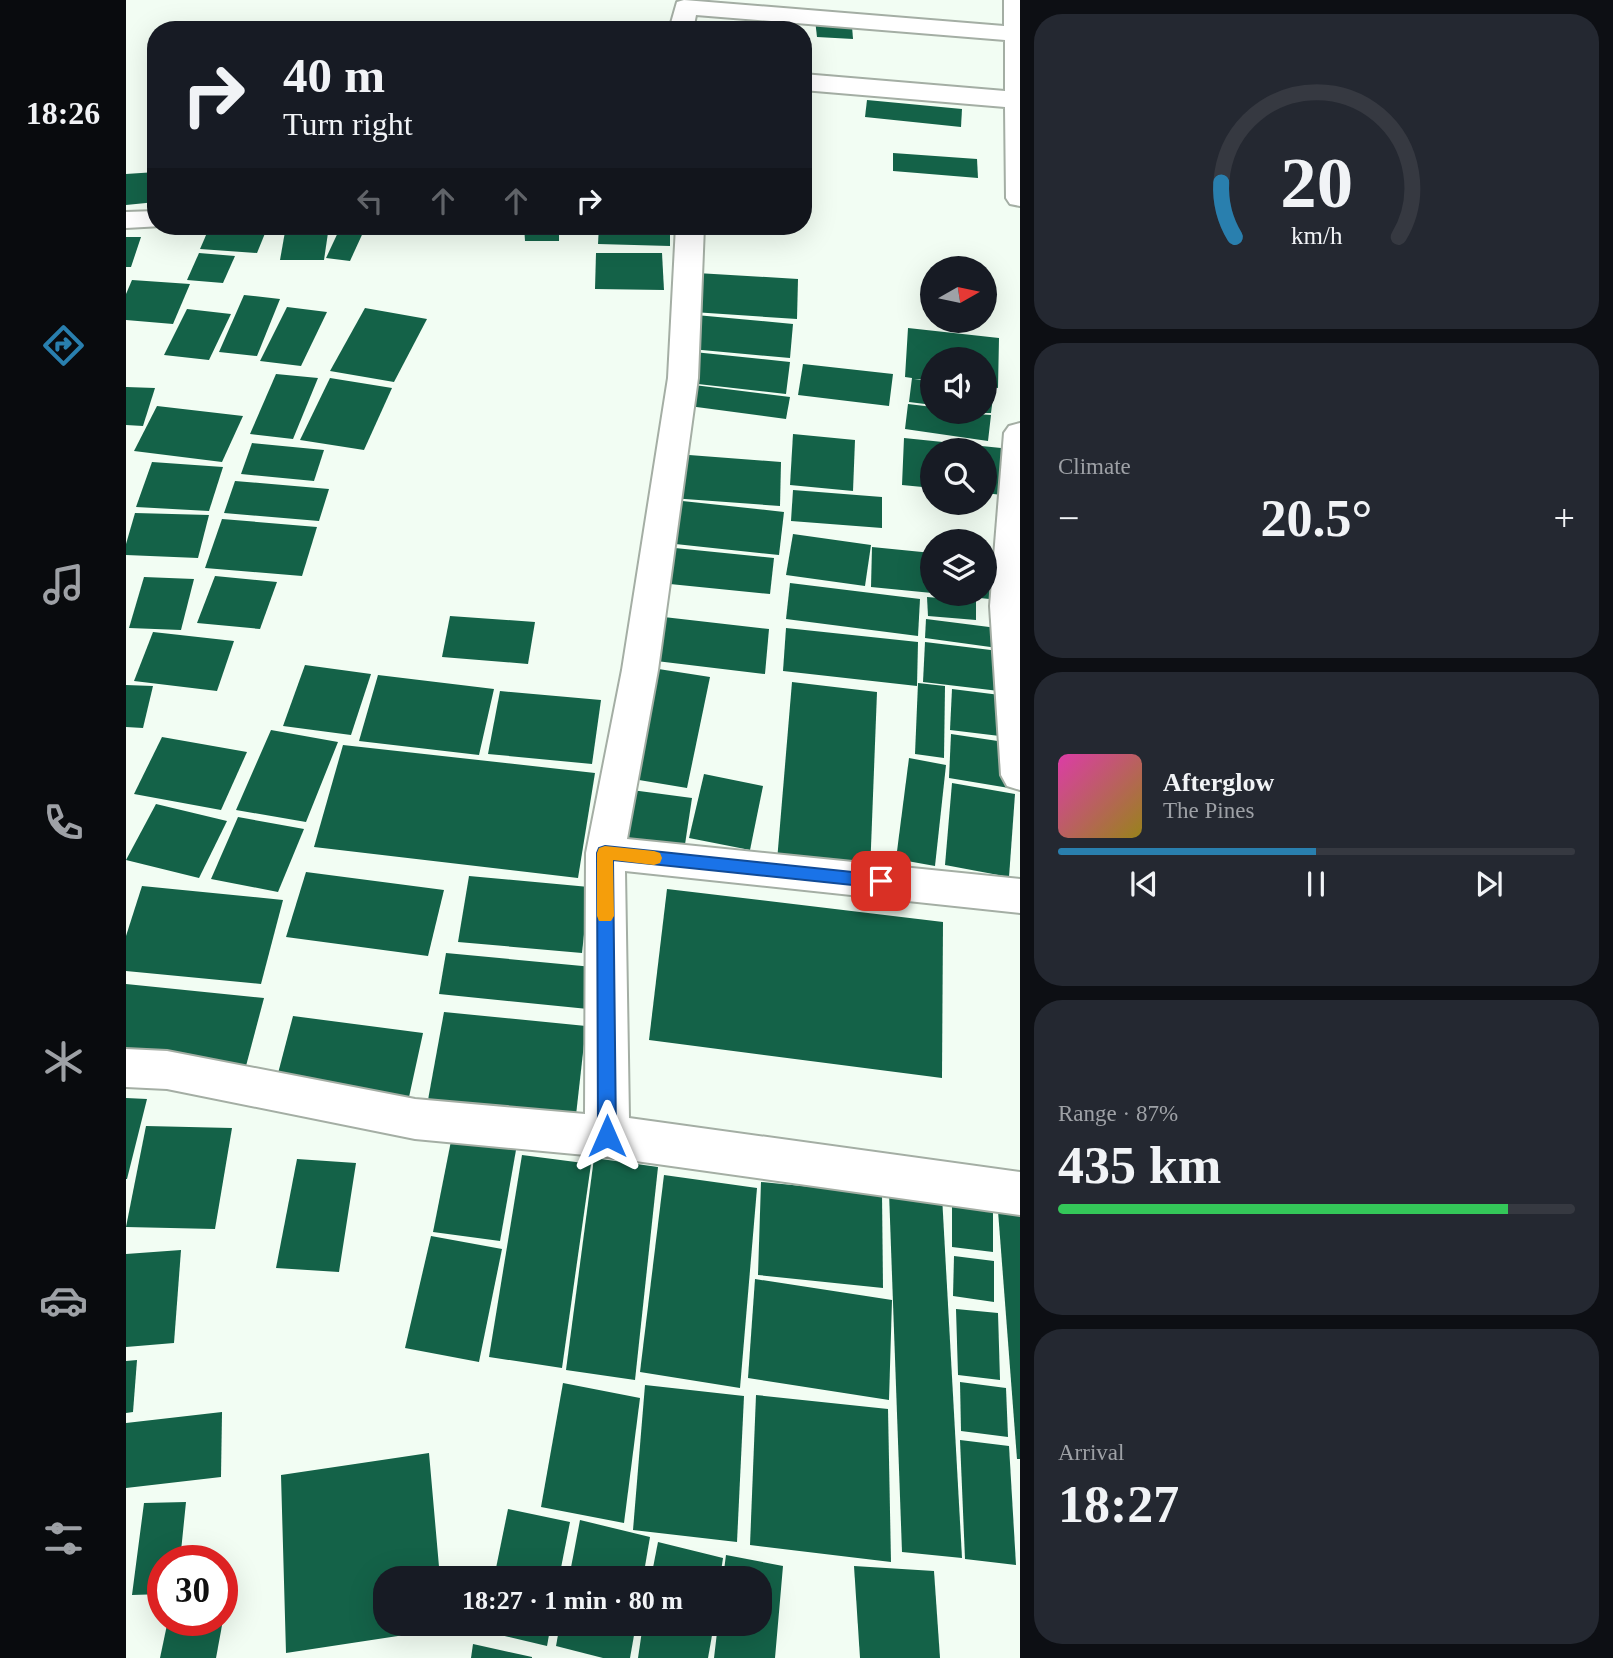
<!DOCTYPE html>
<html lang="en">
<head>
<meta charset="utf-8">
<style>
  :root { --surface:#171b24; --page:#242831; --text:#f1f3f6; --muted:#9ea1a6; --line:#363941; --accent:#297fae }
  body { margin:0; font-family:"Times New Roman",serif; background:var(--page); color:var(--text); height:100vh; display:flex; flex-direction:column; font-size:26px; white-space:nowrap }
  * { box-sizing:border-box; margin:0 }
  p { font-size:23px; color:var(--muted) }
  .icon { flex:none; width:38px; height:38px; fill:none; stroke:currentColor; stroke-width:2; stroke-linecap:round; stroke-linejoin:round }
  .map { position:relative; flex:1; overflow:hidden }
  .details { display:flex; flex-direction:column; gap:14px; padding:14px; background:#0d0f14; width:593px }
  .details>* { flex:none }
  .guide { position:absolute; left:21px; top:21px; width:665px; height:214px; border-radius:28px; box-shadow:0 7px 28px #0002; background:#171b24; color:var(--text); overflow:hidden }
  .needle { width:46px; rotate:81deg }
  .controls { position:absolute; left:794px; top:256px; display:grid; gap:14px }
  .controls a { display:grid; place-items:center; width:77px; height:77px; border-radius:50%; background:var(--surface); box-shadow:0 7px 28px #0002; font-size:35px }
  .speed { position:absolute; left:21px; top:1545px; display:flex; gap:14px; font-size:35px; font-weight:700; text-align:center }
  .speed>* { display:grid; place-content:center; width:91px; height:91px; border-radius:50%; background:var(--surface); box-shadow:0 7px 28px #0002; line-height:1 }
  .speed .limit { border:10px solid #d22; background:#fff; color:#111 }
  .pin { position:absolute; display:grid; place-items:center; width:60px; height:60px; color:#fff; margin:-30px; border-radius:14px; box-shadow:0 4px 10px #0006 }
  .me { position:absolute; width:77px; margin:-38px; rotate:0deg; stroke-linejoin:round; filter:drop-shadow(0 0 5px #0008) }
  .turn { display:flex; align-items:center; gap:24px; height:147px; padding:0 21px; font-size:32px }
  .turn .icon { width:91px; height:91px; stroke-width:2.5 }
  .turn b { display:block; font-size:49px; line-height:60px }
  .lanes { display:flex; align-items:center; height:66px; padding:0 21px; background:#0003; justify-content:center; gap:35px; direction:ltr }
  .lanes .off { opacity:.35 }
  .big { font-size:52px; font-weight:600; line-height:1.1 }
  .details .tile { flex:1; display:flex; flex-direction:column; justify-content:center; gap:10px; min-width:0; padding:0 24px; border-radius:28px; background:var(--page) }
  .details .dial { align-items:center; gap:0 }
  .dial svg { height:182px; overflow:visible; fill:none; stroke:var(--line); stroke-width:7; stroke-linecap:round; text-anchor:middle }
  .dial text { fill:var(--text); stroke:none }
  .song { display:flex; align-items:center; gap:21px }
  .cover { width:84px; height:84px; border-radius:10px; background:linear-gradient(135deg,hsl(320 70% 55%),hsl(50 70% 35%)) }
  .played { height:7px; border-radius:4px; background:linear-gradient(90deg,var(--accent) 50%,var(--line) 50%) }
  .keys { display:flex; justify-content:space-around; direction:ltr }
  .heat { display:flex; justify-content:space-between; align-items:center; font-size:38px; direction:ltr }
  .charge { height:10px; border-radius:5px; background:linear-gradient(90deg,#34c759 87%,var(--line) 0) }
  .trip { position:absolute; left:247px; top:1566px; width:399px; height:70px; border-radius:28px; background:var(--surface); box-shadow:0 7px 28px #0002; font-weight:600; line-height:70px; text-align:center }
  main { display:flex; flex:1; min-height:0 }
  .dock { display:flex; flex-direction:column; width:126px; justify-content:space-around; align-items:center; background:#090b0e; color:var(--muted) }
  .dock .icon { width:49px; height:49px }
  .dock .on { color:var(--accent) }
  .dock b { font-size:32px; color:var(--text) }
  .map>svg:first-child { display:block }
  .building { fill:#146248 }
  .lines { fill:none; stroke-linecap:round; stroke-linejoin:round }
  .minor-casing { stroke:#a4aea4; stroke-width:4 }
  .minor { fill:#fff; fill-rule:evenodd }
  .route { fill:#1a73e8; stroke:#114b97; stroke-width:2 }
  .slow { fill:#f59e0b }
</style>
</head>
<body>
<main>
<nav class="dock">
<b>18:26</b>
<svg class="icon on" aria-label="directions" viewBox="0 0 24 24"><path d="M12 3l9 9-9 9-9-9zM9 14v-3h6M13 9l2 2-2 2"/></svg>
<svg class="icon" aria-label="music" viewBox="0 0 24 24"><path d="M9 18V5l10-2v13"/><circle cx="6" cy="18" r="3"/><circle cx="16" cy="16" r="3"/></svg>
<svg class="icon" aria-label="phone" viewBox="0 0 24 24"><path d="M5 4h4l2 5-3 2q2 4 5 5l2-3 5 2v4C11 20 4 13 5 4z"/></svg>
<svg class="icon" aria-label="climate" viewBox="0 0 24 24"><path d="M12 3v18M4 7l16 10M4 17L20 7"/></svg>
<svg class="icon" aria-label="car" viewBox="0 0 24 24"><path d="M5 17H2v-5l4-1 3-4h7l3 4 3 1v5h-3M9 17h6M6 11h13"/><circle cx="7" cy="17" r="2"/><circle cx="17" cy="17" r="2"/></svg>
<svg class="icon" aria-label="filters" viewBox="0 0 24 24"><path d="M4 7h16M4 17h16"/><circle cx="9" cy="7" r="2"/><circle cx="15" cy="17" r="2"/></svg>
</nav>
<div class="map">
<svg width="894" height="1658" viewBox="0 0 894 1658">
  <rect width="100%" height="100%" fill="#f2fdf3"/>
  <g class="building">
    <path d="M688 11 725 13 727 39 691 37Z"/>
    <path d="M741 100 836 109 835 127 739 117Z"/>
    <path d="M767 153 851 159 852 178 767 171Z"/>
    <path d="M30 172V202L0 205V174Z"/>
    <path d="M84 226H142L131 253 74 249Z"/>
    <path d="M160 226H203L198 260H154Z"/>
    <path d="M215 226H240L224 261 200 258Z"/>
    <path d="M398 226H433V241H399Z"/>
    <path d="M473 226H544V246L472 244Z"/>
    <path d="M0 237H15L5 267H0Z"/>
    <path d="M73 253 109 256 97 283 61 280Z"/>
    <path d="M470 253H536L538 290 469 289Z"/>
    <path d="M571 273 672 279 671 319 567 312Z"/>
    <path d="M6 280 64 284 47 324 0 320V294Z"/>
    <path d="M118 295 154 299 131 356 93 352Z"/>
    <path d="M161 307 201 312 175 366 134 361Z"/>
    <path d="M239 308 301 319 268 382 204 371Z"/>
    <path d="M61 309 105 314 83 360 38 355Z"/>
    <path d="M570 315 667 324 664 358 565 349Z"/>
    <path d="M782 328 873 338 872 388 859 386V359H807V380L788 379 807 382V405L783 402 786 378 779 377Z"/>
    <path d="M568 352 664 362 660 394 563 383Z"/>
    <path d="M677 364 767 374 763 406 672 395Z"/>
    <path d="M150 374 192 378 167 439 124 434Z"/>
    <path d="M204 378 266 388 238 450 174 440Z"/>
    <path d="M568 385 664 397 660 419 563 406Z"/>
    <path d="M0 387 29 388 17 426 0 425Z"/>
    <path d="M859 389 868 390 865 413H859Z"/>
    <path d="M782 404 807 407V411L865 415 862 441 779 429Z"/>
    <path d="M31 406 117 416 96 462 8 451Z"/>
    <path d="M667 434 729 440 727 491 664 485Z"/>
    <path d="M778 438 875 448 876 495 859 493V450H807V488L776 485Z"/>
    <path d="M126 443 198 450 188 481 115 474Z"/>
    <path d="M550 454 655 462 654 506 545 498Z"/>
    <path d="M26 462 97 467 83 511 10 507Z"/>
    <path d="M109 481 203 489 193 521 98 513Z"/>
    <path d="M667 490 756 497V528L665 521Z"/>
    <path d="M547 500 658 512 653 555 540 543Z"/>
    <path d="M9 513 83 515 72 558 0 555V544Z"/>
    <path d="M96 519 191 527 176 576 79 568Z"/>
    <path d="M667 534 745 545 739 586 660 575Z"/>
    <path d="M539 547 648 558 644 594 534 583Z"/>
    <path d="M746 547 806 553V593L745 587Z"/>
    <path d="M859 561 872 562 873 600 825 595 859 593Z"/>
    <path d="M89 576 151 582 134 629 71 623Z"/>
    <path d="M18 577 68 579 55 630 3 628Z"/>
    <path d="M664 583 794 599 792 636 660 619Z"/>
    <path d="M801 597 850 601V620L802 616Z"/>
    <path d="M324 616 409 622 402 664 316 657Z"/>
    <path d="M529 616 643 629 639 674 522 660Z"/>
    <path d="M800 619 879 629V649L799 638Z"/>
    <path d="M660 628 792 642 791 686 657 671Z"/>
    <path d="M27 632 108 641 91 691 8 681Z"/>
    <path d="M799 642 873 651V691L797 682Z"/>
    <path d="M179 665 245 674 225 735 157 726Z"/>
    <path d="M526 668 584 677 561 788 501 778Z"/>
    <path d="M252 675 368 689 353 755 233 741Z"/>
    <path d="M666 682 751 692 744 873 651 861Z"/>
    <path d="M792 683 819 686 818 758 789 754Z"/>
    <path d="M0 685 27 686 17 728 0 727Z"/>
    <path d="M826 689 882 696V737L824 730Z"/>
    <path d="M374 691 475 700 466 764 362 754Z"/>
    <path d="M145 730 212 742 180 822 110 810Z"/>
    <path d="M825 734 885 743 883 788 823 778Z"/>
    <path d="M36 737 121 752 95 810 8 794Z"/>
    <path d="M217 745 469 773 452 878 188 847Z"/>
    <path d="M783 758 820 765 809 866 770 859Z"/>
    <path d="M578 774 637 786 624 850 563 838Z"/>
    <path d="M826 783 889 794 883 877 819 865Z"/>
    <path d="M498 789 566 798 558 851 489 841Z"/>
    <path d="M30 804 101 821 73 878 0 860Z"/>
    <path d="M112 817 178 829 152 892 85 879Z"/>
    <path d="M180 872 318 890 302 956 160 937Z"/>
    <path d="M343 876 463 887 456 953 332 942Z"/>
    <path d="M16 886 157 900 135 984 0 971V936Z"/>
    <path d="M541 889 817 922 816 1078 523 1040Z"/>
    <path d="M320 953 467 967 462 1009 313 994Z"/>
    <path d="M0 984 138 998 120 1066 0 1053Z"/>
    <path d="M318 1012 460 1026 450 1115 302 1100Z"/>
    <path d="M167 1016 297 1033 283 1097 150 1081Z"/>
    <path d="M0 1098 21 1099 1 1179H0Z"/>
    <path d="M20 1126 106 1128 89 1229 0 1227Z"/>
    <path d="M325 1141 390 1150 374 1241 307 1232Z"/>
    <path d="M396 1155 465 1164 436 1368 363 1357Z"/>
    <path d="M468 1158 532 1167 509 1380 440 1370Z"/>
    <path d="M171 1159 230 1163 213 1272 150 1268Z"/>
    <path d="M538 1175 631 1188 614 1388 514 1372Z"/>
    <path d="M635 1182 756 1194 757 1288 632 1275Z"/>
    <path d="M763 1192 816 1196 836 1558 776 1552Z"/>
    <path d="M826 1198 867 1204V1252L826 1247Z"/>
    <path d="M872 1211 894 1213V1459H891Z"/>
    <path d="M305 1236 376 1249 353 1362 279 1348Z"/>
    <path d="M55 1250 48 1343 0 1347V1254Z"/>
    <path d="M828 1256 868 1261V1302L827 1296Z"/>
    <path d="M629 1279 766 1300 763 1400 622 1378Z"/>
    <path d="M830 1309 872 1313 874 1380 832 1375Z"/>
    <path d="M11 1360 7 1412 0 1413V1361Z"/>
    <path d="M834 1382 880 1388 882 1437 835 1431Z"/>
    <path d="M437 1383 514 1398 498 1523 415 1507Z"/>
    <path d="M519 1385 618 1396 611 1542 507 1530Z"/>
    <path d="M630 1395 762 1409 765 1562 624 1545Z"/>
    <path d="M96 1412 95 1477 0 1488V1423Z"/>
    <path d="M834 1440 883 1446 890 1565 839 1559Z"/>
    <path d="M303 1453 314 1578H259V1624H318V1629L160 1653 155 1475Z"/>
    <path d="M60 1502 54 1561H37V1594L6 1595 18 1503Z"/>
    <path d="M382 1509 444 1522 433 1578H368Z"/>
    <path d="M454 1520 524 1537 517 1578H443Z"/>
    <path d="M532 1542 597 1558 594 1578H525Z"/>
    <path d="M600 1555 657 1566 649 1658H588L592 1624H634V1578H597Z"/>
    <path d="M728 1566 808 1571 814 1658H734Z"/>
    <path d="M42 1620H97L90 1658H34Z"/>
    <path d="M358 1624H425L421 1646 357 1631Z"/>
    <path d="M434 1624H510L504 1658H477L430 1646Z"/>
    <path d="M517 1624H588L582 1658H512Z"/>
    <path d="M347 1644 406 1657V1658H345Z"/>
  </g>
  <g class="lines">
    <defs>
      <g id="minor">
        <path d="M558 0 878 26V0H894V206L884 204 880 198 879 107 677 90V74L879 91V40L570 15 567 30H543L551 2Z"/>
        <path d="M30 211V226H36L0 228V212Z"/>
        <path d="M550 226H578L572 378 532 670 501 839 894 879V913L499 871 503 1118 894 1172V1215L481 1157 289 1139 41 1089 0 1087V1049L41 1051 289 1099 459 1114 460 853 496 670 542 378Z"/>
        <path d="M894 423V790L881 786 875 775 864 606 878 433 883 426Z"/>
      </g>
    </defs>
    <use href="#minor" class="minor-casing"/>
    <use href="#minor" class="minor"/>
  </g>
  <path class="route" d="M479 846 755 875 761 877 764 881 761 886 755 888 487 860 490 1136 487 1142 481 1145 474 1142 472 1136 471 853 473 848Z"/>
  <path class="slow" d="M479 846 528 851 534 853 536 858 534 863 528 865 487 860 488 916 485 921H473L471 916V853L473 848Z"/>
</svg>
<div class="controls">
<a><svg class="needle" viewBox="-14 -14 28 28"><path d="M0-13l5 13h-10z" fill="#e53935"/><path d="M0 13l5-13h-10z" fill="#9ea1a6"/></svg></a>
<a><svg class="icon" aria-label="sound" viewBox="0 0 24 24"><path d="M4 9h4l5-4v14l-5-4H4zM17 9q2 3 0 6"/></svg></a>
<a><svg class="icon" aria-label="search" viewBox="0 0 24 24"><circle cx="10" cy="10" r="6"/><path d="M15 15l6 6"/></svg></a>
<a><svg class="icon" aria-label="layers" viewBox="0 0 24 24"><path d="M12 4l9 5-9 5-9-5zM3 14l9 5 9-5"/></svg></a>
</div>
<div class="speed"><div class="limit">30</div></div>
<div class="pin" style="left:755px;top:881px;background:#d93025"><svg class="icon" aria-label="arrive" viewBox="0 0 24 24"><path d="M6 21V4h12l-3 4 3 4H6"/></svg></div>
<svg class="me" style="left:481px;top:1136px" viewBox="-20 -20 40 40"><path d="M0-17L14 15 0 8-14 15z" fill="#1a73e8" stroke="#fff" stroke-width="4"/></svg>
<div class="trip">18:27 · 1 min · 80 m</div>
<div class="guide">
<div class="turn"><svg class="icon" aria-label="right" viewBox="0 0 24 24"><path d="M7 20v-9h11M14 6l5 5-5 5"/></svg><div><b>40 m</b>Turn right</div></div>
<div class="lanes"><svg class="icon off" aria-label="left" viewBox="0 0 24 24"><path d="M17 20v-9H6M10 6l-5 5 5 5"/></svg><svg class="icon off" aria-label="ahead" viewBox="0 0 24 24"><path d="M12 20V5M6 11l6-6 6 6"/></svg><svg class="icon off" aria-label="ahead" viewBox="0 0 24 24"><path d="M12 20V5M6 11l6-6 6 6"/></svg><svg class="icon" aria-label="right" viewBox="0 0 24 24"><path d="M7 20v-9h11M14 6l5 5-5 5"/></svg></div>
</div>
</div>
<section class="details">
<div class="tile dial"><svg viewBox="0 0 100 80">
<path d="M14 69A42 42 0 1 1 86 69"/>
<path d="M14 69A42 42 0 0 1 8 45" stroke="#297fae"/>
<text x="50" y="56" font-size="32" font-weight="700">20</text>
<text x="50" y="72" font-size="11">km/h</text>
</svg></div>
<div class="tile"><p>Climate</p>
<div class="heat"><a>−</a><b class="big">20.5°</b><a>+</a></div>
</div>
<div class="tile">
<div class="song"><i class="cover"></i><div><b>Afterglow</b><p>The Pines</p></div></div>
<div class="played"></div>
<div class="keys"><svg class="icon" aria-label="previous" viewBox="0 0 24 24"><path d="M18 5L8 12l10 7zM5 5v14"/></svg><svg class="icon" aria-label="pause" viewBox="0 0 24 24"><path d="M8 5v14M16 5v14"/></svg><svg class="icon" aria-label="next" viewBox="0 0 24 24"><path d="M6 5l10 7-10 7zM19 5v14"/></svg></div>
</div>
<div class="tile"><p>Range · 87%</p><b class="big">435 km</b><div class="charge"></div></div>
<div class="tile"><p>Arrival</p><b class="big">18:27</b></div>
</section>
</main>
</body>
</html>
